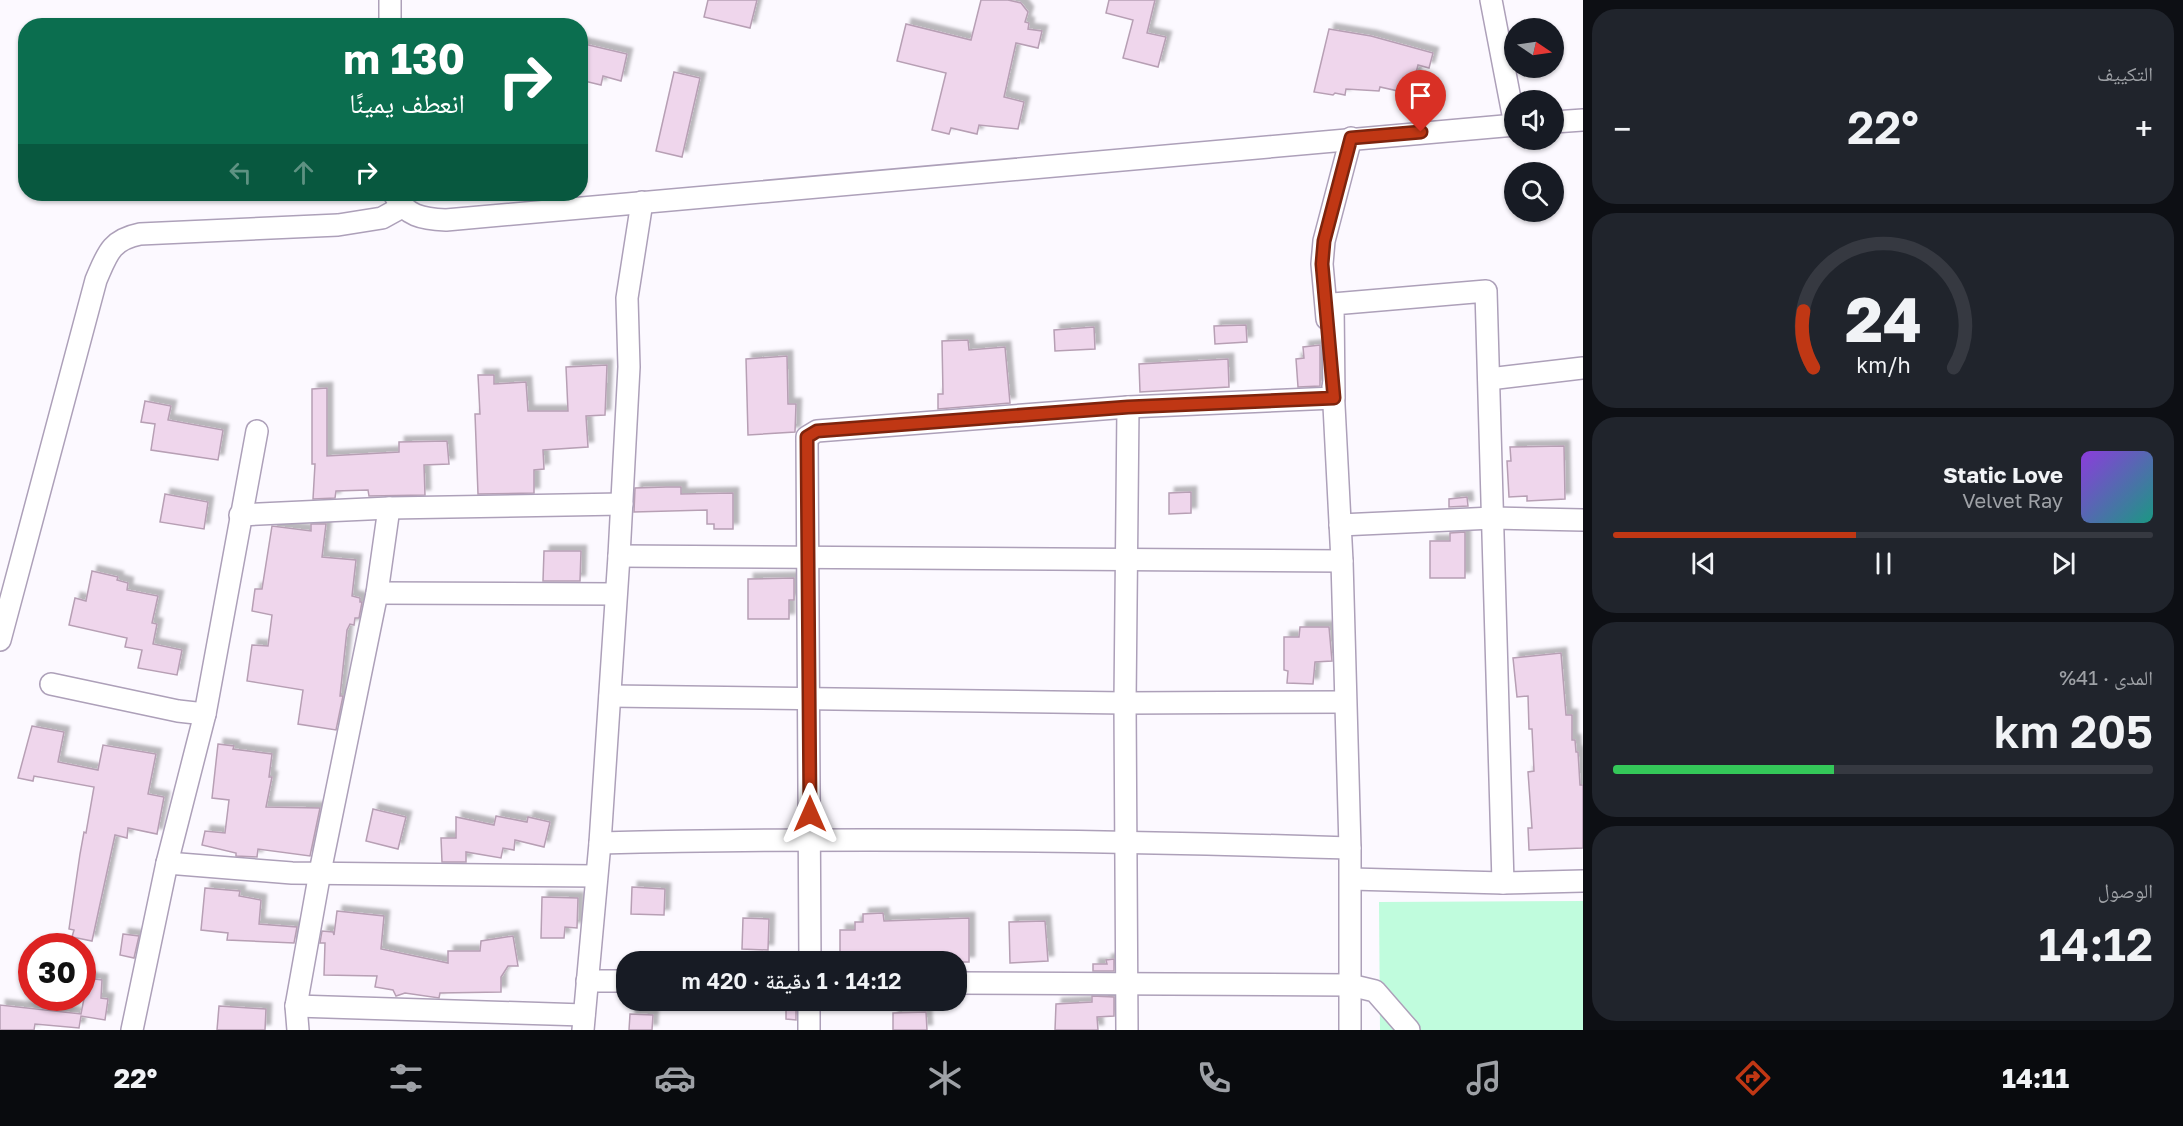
<!DOCTYPE html>
<html lang="ar">
<head>
<meta charset="utf-8">
<style>
  :root { --surface:#171b24; --page:#20242c; --text:#f1f3f6; --muted:#9ea1a6; --line:#363941; --accent:#c03714 }
  body { margin:0; font-family:"Golos Text","Noto Naskh Arabic",sans-serif; background:var(--page); color:var(--text); direction:rtl; height:100vh; display:flex; flex-direction:column; font-size:22px; white-space:nowrap }
  * { box-sizing:border-box; margin:0 }
  p { font-size:20px; color:var(--muted) }
  .icon { flex:none; width:33px; height:33px; fill:none; stroke:currentColor; stroke-width:2; stroke-linecap:round; stroke-linejoin:round }
  .map { position:relative; flex:1; overflow:hidden; direction:ltr }
  .details { display:flex; flex-direction:column; gap:9px; padding:9px; background:#0d0f14; width:600px }
  .details>* { flex:none }
  .banner { position:absolute; left:18px; top:18px; width:570px; height:183px; border-radius:24px; box-shadow:0 2px 4px #0004; direction:rtl; background:#0b6e4f; color:#fff; overflow:hidden }
  .needle { width:39px; rotate:103deg }
  .fabs { position:absolute; left:1504px; top:18px; display:grid; gap:12px }
  .fabs a { display:grid; place-items:center; width:60px; height:60px; border-radius:50%; background:var(--surface); box-shadow:0 2px 4px #0004; font-size:30px }
  .speed { position:absolute; left:18px; top:933px; display:flex; gap:12px; font-size:30px; font-weight:700; text-align:center }
  .speed>* { display:grid; place-content:center; width:78px; height:78px; border-radius:50%; background:var(--surface); box-shadow:0 2px 4px #0004; line-height:1 }
  .speed .limit { border:9px solid #d22; background:#fff; color:#111 }
  .pin { position:absolute; display:grid; place-items:center; width:51px; height:51px; color:#fff; margin:-62px -26px; border-radius:50% 50% 50% 0; rotate:-45deg; box-shadow:0 0 6px #0007 }
  .pin .icon { rotate:45deg }
  .me { position:absolute; width:66px; margin:-33px; rotate:0deg; stroke-linejoin:round; filter:drop-shadow(0 0 4px #0008) }
  .turn { display:flex; align-items:center; gap:21px; height:126px; padding:0 24px; font-size:27px }
  .turn .icon { width:78px; height:78px; stroke-width:2.5 }
  .turn b { display:block; font-size:42px; line-height:51px }
  .lanes { display:flex; align-items:center; height:57px; padding:0 24px; background:#0003; justify-content:center; gap:30px; direction:ltr }
  .lanes .off { opacity:.35 }
  .big { font-size:45px; font-weight:600; line-height:1.1 }
  .details .card { flex:1; display:flex; flex-direction:column; justify-content:center; gap:9px; min-width:0; padding:0 21px; border-radius:24px; background:var(--page) }
  .details .dial { align-items:center; gap:0 }
  .dial svg { height:156px; overflow:visible; fill:none; stroke:var(--line); stroke-width:7; stroke-linecap:round; text-anchor:middle }
  .dial text { fill:var(--text); stroke:none }
  .song { display:flex; align-items:center; gap:18px }
  .cover { width:72px; height:72px; border-radius:9px; background:linear-gradient(135deg,hsl(270 70% 55%),hsl(170 70% 35%)) }
  .played { height:6px; border-radius:3px; background:linear-gradient(90deg,var(--accent) 45%,var(--line) 45%) }
  .keys { display:flex; justify-content:space-around; direction:ltr }
  .heat { display:flex; justify-content:space-between; align-items:center; font-size:33px; direction:ltr }
  .charge { height:9px; border-radius:4px; background:linear-gradient(90deg,#34c759 41%,var(--line) 0) }
  .trip { position:absolute; left:616px; top:951px; width:351px; height:60px; border-radius:24px; background:var(--surface); box-shadow:0 2px 4px #0004; font-weight:600; line-height:60px; text-align:center; direction:rtl }
  .menu { display:flex; height:96px; justify-content:space-around; align-items:center; background:#090b0e; color:var(--muted) }
  .menu .icon { width:42px; height:42px }
  .menu .current { color:var(--accent) }
  .menu b { font-size:27px; color:var(--text) }
  main { display:flex; flex:1; min-height:0 }
  .map>svg:first-child { display:block }
  .green { fill:#c0fcdd }
  .building { fill:#efd6ec; stroke:#b79fb4; stroke-width:1.5; filter:url(#shadow) }
  .lines { fill:none; stroke-linecap:round; stroke-linejoin:round }
  .minor-casing { stroke:#ada0b9; stroke-width:24 }
  .minor { stroke:#fff; stroke-width:21 }
  .route-casing { stroke:#7d240d; stroke-width:15 }
  .route { stroke:#c03714; stroke-width:10 }
</style>
</head>
<body>
<main>
<section class="details">
<div class="card"><p>التكييف</p>
<div class="heat"><a>−</a><b class="big">22°</b><a>+</a></div>
</div>
<div class="card dial"><svg viewBox="0 0 100 80">
<path d="M14 69A42 42 0 1 1 86 69"/>
<path d="M14 69A42 42 0 0 1 9 40" stroke="#c03714"/>
<text x="50" y="56" font-size="32" font-weight="700">24</text>
<text x="50" y="72" font-size="11">km/h</text>
</svg></div>
<div class="card">
<div class="song"><i class="cover"></i><div><b>Static Love</b><p>Velvet Ray</p></div></div>
<div class="played"></div>
<div class="keys"><svg class="icon" aria-label="previous" viewBox="0 0 24 24"><path d="M18 5L8 12l10 7zM5 5v14"/></svg><svg class="icon" aria-label="pause" viewBox="0 0 24 24"><path d="M8 5v14M16 5v14"/></svg><svg class="icon" aria-label="next" viewBox="0 0 24 24"><path d="M6 5l10 7-10 7zM19 5v14"/></svg></div>
</div>
<div class="card"><p>المدى · 41%</p><b class="big">205 km</b><div class="charge"></div></div>
<div class="card"><p>الوصول</p><b class="big">14:12</b></div>
</section>
<div class="map">
<svg width="1583" height="1030" viewBox="0 0 1583 1030">
  <defs>
    <filter id="shadow"><feDropShadow dx="5.5" dy="-5.5" stdDeviation="1.5" flood-color="#0004"/></filter>
  </defs>
  <rect width="100%" height="100%" fill="#fcf9ff"/>
  <path class="green" d="M1583 901V1030H1380L1379 902Z"/>
  <g class="building">
    <path d="M708 0H757L750 28 704 17Z"/>
    <path d="M981 0H1008L1021 3 1028 12 1025 22 1029 23 1028 29 1042 31 1038 48 1016 43 1004 97 1024 102 1018 129 979 125 977 134 951 128 949 134 932 130 946 73 897 61 906 24 971 40Z"/>
    <path d="M1109 0H1155L1147 33 1166 37 1158 67 1123 58 1133 20 1106 13Z"/>
    <path d="M1329 29 1371 36 1433 53 1429 68 1418 65 1412 89 1398 86V91L1380 87 1379 91 1346 89 1345 95 1335 93 1333 95 1314 92Z"/>
    <path d="M580 43 627 54 621 81 603 76 601 85 580 80Z"/>
    <path d="M674 72 700 78 682 157 656 151Z"/>
    <path d="M1246 325 1247 342 1215 344 1214 326Z"/>
    <path d="M1094 327 1095 349 1055 351 1054 330Z"/>
    <path d="M968 340 969 350 1005 347 1010 403 938 409V394H943L942 341Z"/>
    <path d="M1320 345V386L1298 387 1296 359 1304 358 1303 347Z"/>
    <path d="M787 356 788 404H796L795 432 748 435 746 359Z"/>
    <path d="M1228 359 1229 387 1140 392 1139 364Z"/>
    <path d="M607 365 605 415 586 416 588 447 543 450 544 469 534 470V493L478 494 475 414H480L478 375H494V384L526 382 528 411H568L566 367Z"/>
    <path d="M327 388V456L399 452V442L447 441 449 464 424 465 425 495 369 496 368 490 336 491 335 498 313 499 315 464H312V389Z"/>
    <path d="M145 401 171 406 168 420 223 430 218 460 151 450 155 424 141 422Z"/>
    <path d="M1564 446 1565 499 1527 501V496L1509 497 1507 461H1511L1510 447Z"/>
    <path d="M666 487H681V494L733 493V529H714V524H707V510L634 512 635 488Z"/>
    <path d="M1191 492V513L1169 514V493Z"/>
    <path d="M165 494 208 502 204 529 160 522Z"/>
    <path d="M1467 497 1468 506 1449 507V499Z"/>
    <path d="M311 524H326L322 557 356 560 352 596 360 598V602H362L359 618H355L354 625 350 624 347 630 340 696H343L336 730 298 724 303 690 247 681 252 645 268 646 272 615 252 611 255 589H262L272 526 311 531Z"/>
    <path d="M1465 532V578H1430V541H1450V533Z"/>
    <path d="M544 551H581L580 581H543Z"/>
    <path d="M92 571 118 577 117 580 128 583 127 590 158 596 152 623 157 624 153 644 182 650 177 675 138 668 142 650 125 647 127 638 69 625 75 598 86 601Z"/>
    <path d="M794 578V600H789V619H748V579Z"/>
    <path d="M1300 627H1329L1332 661 1315 662 1313 684 1287 683 1288 671 1284 670V637H1299Z"/>
    <path d="M1561 653 1566 715H1572V740H1575L1576 752H1578L1580 785H1583V848L1529 850 1528 828H1532L1528 772 1534 771 1532 729H1529L1528 696 1517 697 1513 658Z"/>
    <path d="M32 726 64 732 58 762 98 770 103 745 156 754 148 794 164 797 157 834 128 828 127 838 115 835 92 941 72 937 74 930 69 929 80 854 84 832 86 833 94 787 34 776 33 781 18 778Z"/>
    <path d="M218 744 234 746 233 749 272 754 269 777H272L266 807 320 808 310 856 258 849 257 857 236 856V853L202 845 205 831 225 833 229 800 212 798Z"/>
    <path d="M373 809 406 817 398 849 366 841Z"/>
    <path d="M496 816 527 822 528 817 550 822 544 847 515 840 514 850 503 848 501 858 466 852V862H442L441 838H456V817L494 825Z"/>
    <path d="M632 887 665 889 664 915 631 914Z"/>
    <path d="M205 888 240 891 239 896 261 900 259 924 297 927 294 943 227 940 228 933 201 930Z"/>
    <path d="M542 897 578 898 577 928 565 927 564 938H541Z"/>
    <path d="M337 911 384 916 381 949 448 963V951H480L481 941 513 936 518 966H508L501 977V992L440 993 439 998 405 993 396 996 393 990 375 987 377 976 324 975 325 943H320L322 931 333 932 334 935Z"/>
    <path d="M883 913 884 921 969 918V962H887L886 953H840V930H855V922H863V914Z"/>
    <path d="M743 918 769 919 768 950 742 949Z"/>
    <path d="M1045 921 1048 961 1010 963 1009 922Z"/>
    <path d="M123 934 139 936 134 958 120 955Z"/>
    <path d="M1114 959V971H1093V964H1107L1106 960Z"/>
    <path d="M88 978 102 980 101 998 108 999 105 1020 81 1016 79 1028 35 1024 34 1030H0V1005L81 1014Z"/>
    <path d="M1092 996 1114 997V1016L1097 1017 1098 1030H1055L1056 1004 1092 1002Z"/>
    <path d="M786 1000H796V1020L786 1019Z"/>
    <path d="M219 1006 266 1009 265 1030H217Z"/>
    <path d="M926 1012 927 1030H893V1013Z"/>
    <path d="M630 1014 653 1015 652 1030H629Z"/>
  </g>
  <g class="lines">
    <defs>
      <g id="minor">
        <path d="M1491 0 1515 125"/>
        <path d="M390 26V0"/>
        <path d="M1554 122 1583 120"/>
        <path d="M394 194C406 216 422 219 446 220L1515 125"/>
        <path d="M1327 319 1322 264 1324 241 1351 138"/>
        <path d="M1489 379 1583 368"/>
        <path d="M1333 386 1342 561 1350 848V1030"/>
        <path d="M240 515 389 508 622 504"/>
        <path d="M1340 525 1493 518 1583 520"/>
        <path d="M619 556 1342 561"/>
        <path d="M377 593 616 594"/>
        <path d="M0 640 96 280C107 255 110 240 140 234L338 225 382 218 402 207"/>
        <path d="M51 684 178 711 205 714"/>
        <path d="M610 696 1125 703 1345 702"/>
        <path d="M600 843C850 837 1100 840 1350 848"/>
        <path d="M167 863 292 873 596 876"/>
        <path d="M1351 879 1503 883 1583 881"/>
        <path d="M810 962 807 437 817 431 1128 407 1334 398 1333 304 1486 291 1503 883"/>
        <path d="M587 981H627"/>
        <path d="M957 983 1350 985 1375 991 1409 1030"/>
        <path d="M296 1006 584 1015"/>
        <path d="M132 1030 167 863 205 714 257 431"/>
        <path d="M298 1030 296 1006 320 872 377 593 389 508"/>
        <path d="M583 1030 600 843 619 556 629 367 627 298 642 202"/>
        <path d="M809 1030V1000"/>
        <path d="M1127 1030 1125 703 1128 407"/>
      </g>
    </defs>
    <use href="#minor" class="minor-casing"/>
    <use href="#minor" class="minor"/>
  </g>
  <g class="lines">
    <defs>
      <path id="route" d="M810 814 807 437 817 431 1128 407 1334 398 1322 264 1324 241 1351 138 1421 132"/>
    </defs>
    <use href="#route" class="route-casing"/>
    <use href="#route" class="route"/>
  </g>
</svg>
<div class="fabs">
<a><svg class="needle" viewBox="-14 -14 28 28"><path d="M0-13l5 13h-10z" fill="#e53935"/><path d="M0 13l5-13h-10z" fill="#9ea1a6"/></svg></a>
<a><svg class="icon" aria-label="sound" viewBox="0 0 24 24"><path d="M4 9h4l5-4v14l-5-4H4zM17 9q2 3 0 6"/></svg></a>
<a><svg class="icon" aria-label="search" viewBox="0 0 24 24"><circle cx="10" cy="10" r="6"/><path d="M15 15l6 6"/></svg></a>
</div>
<div class="speed"><div class="limit">30</div></div>
<div class="pin" style="left:1421px;top:132px;background:#d93025"><svg class="icon" aria-label="arrive" viewBox="0 0 24 24"><path d="M6 21V4h12l-3 4 3 4H6"/></svg></div>
<svg class="me" style="left:810px;top:814px" viewBox="-20 -20 40 40"><path d="M0-17L14 15 0 8-14 15z" fill="#c03714" stroke="#fff" stroke-width="4"/></svg>
<div class="trip">14:12 · 1 دقيقة · 420 m</div>
<div class="banner">
<div class="turn"><svg class="icon" aria-label="right" viewBox="0 0 24 24"><path d="M7 20v-9h11M14 6l5 5-5 5"/></svg><div><b>130 m</b>انعطف يمينًا</div></div>
<div class="lanes"><svg class="icon off" aria-label="left" viewBox="0 0 24 24"><path d="M17 20v-9H6M10 6l-5 5 5 5"/></svg><svg class="icon off" aria-label="ahead" viewBox="0 0 24 24"><path d="M12 20V5M6 11l6-6 6 6"/></svg><svg class="icon" aria-label="right" viewBox="0 0 24 24"><path d="M7 20v-9h11M14 6l5 5-5 5"/></svg></div>
</div>
</div>
</main>
<nav class="menu">
<b>14:11</b>
<svg class="icon current" aria-label="directions" viewBox="0 0 24 24"><path d="M12 3l9 9-9 9-9-9zM9 14v-3h6M13 9l2 2-2 2"/></svg>
<svg class="icon" aria-label="music" viewBox="0 0 24 24"><path d="M9 18V5l10-2v13"/><circle cx="6" cy="18" r="3"/><circle cx="16" cy="16" r="3"/></svg>
<svg class="icon" aria-label="phone" viewBox="0 0 24 24"><path d="M5 4h4l2 5-3 2q2 4 5 5l2-3 5 2v4C11 20 4 13 5 4z"/></svg>
<svg class="icon" aria-label="climate" viewBox="0 0 24 24"><path d="M12 3v18M4 7l16 10M4 17L20 7"/></svg>
<svg class="icon" aria-label="car" viewBox="0 0 24 24"><path d="M5 17H2v-5l4-1 3-4h7l3 4 3 1v5h-3M9 17h6M6 11h13"/><circle cx="7" cy="17" r="2"/><circle cx="17" cy="17" r="2"/></svg>
<svg class="icon" aria-label="filters" viewBox="0 0 24 24"><path d="M4 7h16M4 17h16"/><circle cx="9" cy="7" r="2"/><circle cx="15" cy="17" r="2"/></svg>
<b>22°</b>
</nav>
</body>
</html>
